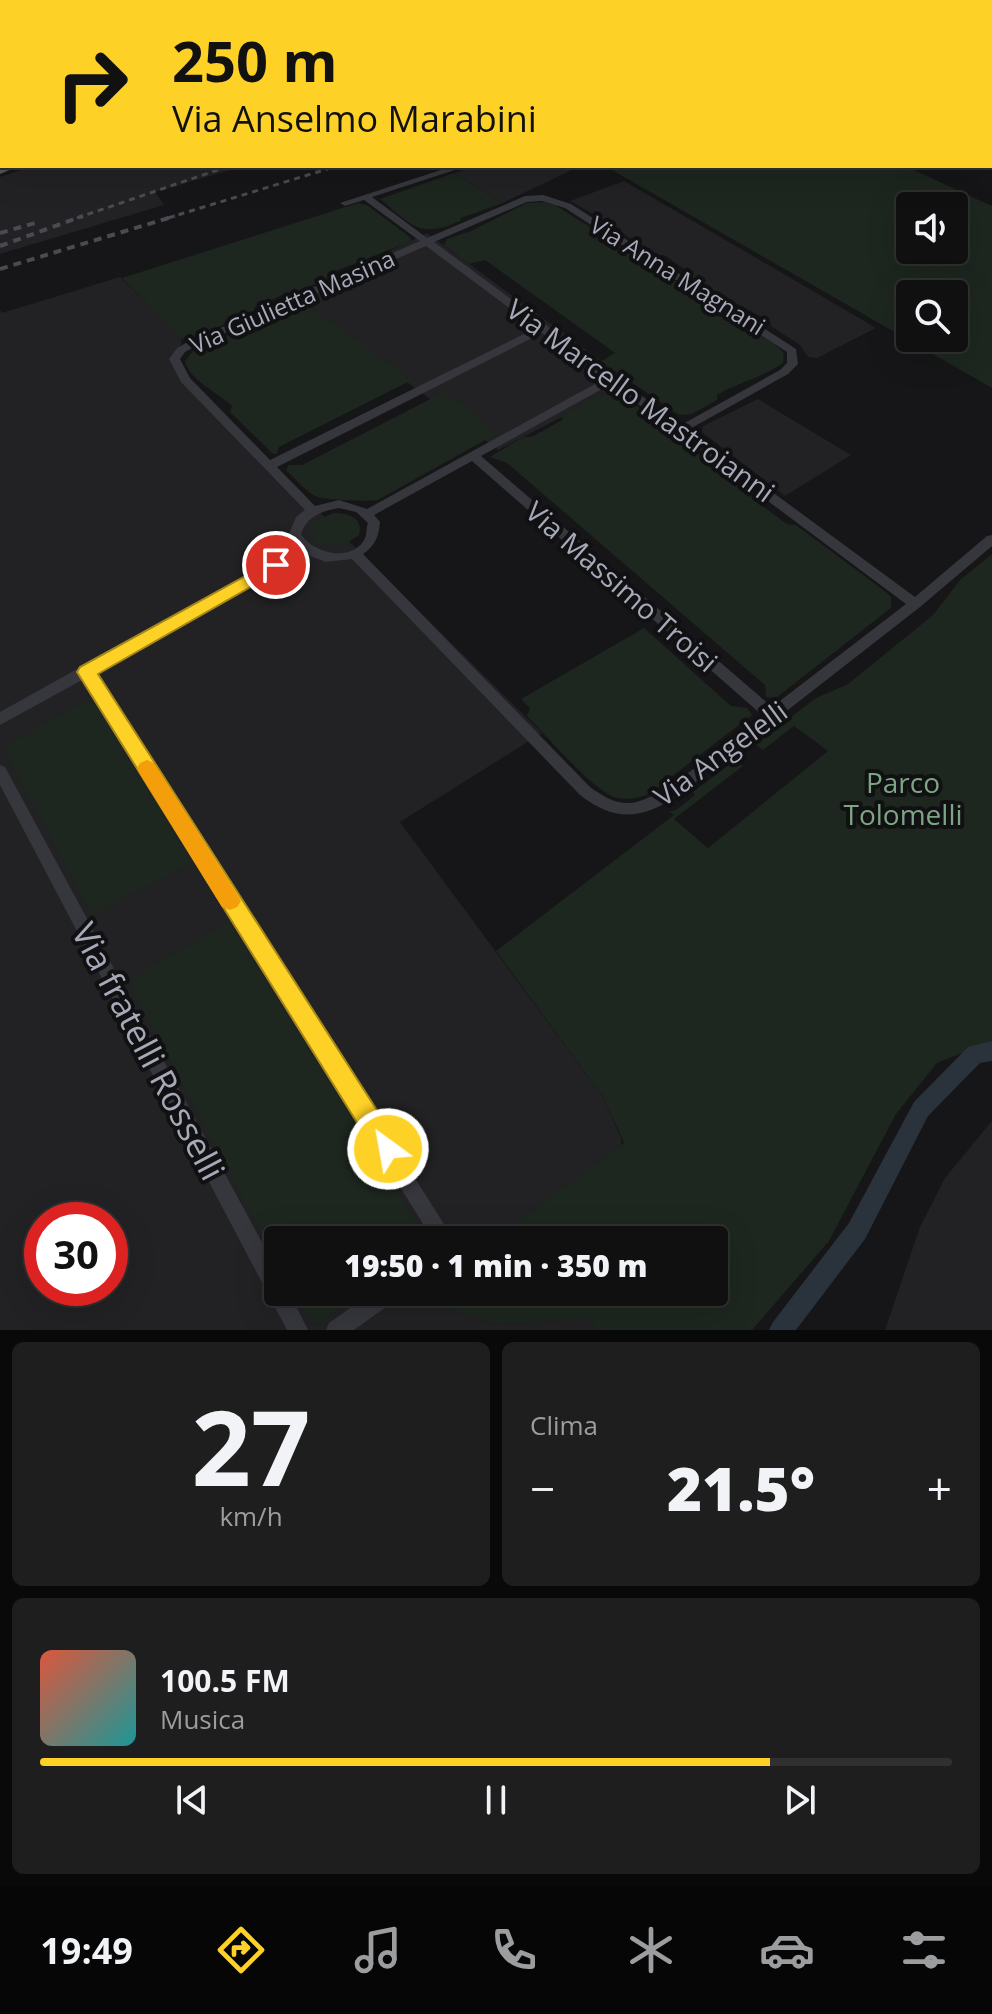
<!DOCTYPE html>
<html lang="it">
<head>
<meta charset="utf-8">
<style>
  :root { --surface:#101011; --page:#1e1e1f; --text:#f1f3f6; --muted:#9c9d9f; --line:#303031; --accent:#fed127 }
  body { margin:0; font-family:"Open Sans",sans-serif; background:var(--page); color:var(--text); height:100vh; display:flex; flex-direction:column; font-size:30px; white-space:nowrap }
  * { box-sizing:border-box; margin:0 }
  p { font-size:26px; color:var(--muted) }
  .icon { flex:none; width:44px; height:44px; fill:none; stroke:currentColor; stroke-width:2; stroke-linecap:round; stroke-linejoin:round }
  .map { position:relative; height:1330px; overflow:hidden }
  .sheet { display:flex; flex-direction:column; gap:12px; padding:12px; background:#090909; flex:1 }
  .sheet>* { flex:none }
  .top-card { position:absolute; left:0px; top:0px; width:992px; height:168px; box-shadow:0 8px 32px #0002,0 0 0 2px var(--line); background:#fed127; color:#111; overflow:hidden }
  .buttons { position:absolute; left:896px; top:192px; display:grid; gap:16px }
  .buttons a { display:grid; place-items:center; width:72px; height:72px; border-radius:8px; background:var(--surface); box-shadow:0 8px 32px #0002,0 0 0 2px var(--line); font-size:40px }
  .speed { position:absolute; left:24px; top:1202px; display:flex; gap:16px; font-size:40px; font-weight:700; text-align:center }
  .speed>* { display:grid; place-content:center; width:104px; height:104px; border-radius:50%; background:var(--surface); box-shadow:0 8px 32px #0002,0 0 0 2px var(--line); line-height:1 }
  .speed .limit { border:12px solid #d22; background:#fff; color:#111 }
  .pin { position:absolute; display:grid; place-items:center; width:68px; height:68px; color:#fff; margin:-34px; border:4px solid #fff; border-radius:50%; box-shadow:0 2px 8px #0007 }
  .me { position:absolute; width:88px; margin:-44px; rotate:328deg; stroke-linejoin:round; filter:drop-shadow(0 0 6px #0008) }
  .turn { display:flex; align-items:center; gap:28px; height:168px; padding:0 40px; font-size:36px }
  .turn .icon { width:104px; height:104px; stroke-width:2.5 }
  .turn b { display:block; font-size:56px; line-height:68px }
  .big { font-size:60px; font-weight:800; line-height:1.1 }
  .sheet .widget { flex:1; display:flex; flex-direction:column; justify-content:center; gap:12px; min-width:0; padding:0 28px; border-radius:12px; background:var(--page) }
  .sheet .dial { align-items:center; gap:0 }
  .dial b { font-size:104px; line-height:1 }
  .song { display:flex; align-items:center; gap:24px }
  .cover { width:96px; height:96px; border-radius:12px; background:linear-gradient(135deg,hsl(10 70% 55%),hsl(180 70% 35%)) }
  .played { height:8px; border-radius:4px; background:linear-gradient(90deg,var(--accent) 80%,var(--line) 80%) }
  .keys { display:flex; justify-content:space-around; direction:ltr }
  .heat { display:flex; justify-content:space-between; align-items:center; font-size:44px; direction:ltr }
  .sheet .tiles { flex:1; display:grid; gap:12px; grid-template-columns:1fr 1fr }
  .widget:last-child { grid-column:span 2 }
  .trip { position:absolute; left:264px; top:1226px; width:464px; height:80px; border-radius:8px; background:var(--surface); box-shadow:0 8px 32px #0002,0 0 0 2px var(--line); font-weight:800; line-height:80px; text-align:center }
  .dock { display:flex; height:128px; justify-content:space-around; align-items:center; background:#060607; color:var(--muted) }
  .dock .icon { width:56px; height:56px }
  .dock .on { color:var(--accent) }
  .dock b { font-size:36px; color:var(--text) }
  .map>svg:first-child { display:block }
  .built { fill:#222124; fill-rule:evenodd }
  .green { fill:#1d261f; fill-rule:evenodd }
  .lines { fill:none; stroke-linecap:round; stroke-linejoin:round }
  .canal { fill:#2a323c; fill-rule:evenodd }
  .street { fill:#36363d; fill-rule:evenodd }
  .primary { fill:#52535c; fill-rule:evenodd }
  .rail-far1 { stroke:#494a52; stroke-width:3; stroke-dasharray:6 5; stroke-linecap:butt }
  .rail { stroke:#494a52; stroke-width:4; stroke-dasharray:8 6; stroke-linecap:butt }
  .route { fill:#fed127; stroke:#a58819; stroke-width:2 }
  .slow { fill:#f59e0b }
  .labels { text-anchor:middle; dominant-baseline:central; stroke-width:8; stroke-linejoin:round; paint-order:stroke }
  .far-street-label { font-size:24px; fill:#a6a9b8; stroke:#111012 }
  .street-label { font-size:28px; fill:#a6a9b8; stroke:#111012 }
  .park-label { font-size:28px; fill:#7ca584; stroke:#111012 }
  .near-street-label { font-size:34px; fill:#a6a9b8; stroke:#111012 }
</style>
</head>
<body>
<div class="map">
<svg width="992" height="1330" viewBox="0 0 992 1330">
  <rect width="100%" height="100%" fill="#161517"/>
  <g class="built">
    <path d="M33 166H244L155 192 164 205 0 254V177Z"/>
    <path d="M476 166H580L503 203 454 173Z"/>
    <path d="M624 181 777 270 876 328 817 358 808 357 800 345 771 326V322L724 297 686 274V270L664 255H656L621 232V229L570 201Z"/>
    <path d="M427 233 630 382 498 450 293 297Z"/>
    <path d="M120 277 182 336 179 359 192 385 542 733 400 822 603 1097 621 1138 626 1207 642 1240H278V1292H656L627 1330H0V310L2 313ZM42 1220H110V1288H42Z"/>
    <path d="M758 399 851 455 785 496 702 432 703 426Z"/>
    <path d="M992 1121V1330H885L920 1227 945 1178Z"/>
  </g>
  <g class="green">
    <path d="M605 166H905L992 206V388ZM910 206H954V250H910ZM910 294H954V338H910Z"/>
    <path d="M454 173 503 203 461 218 460 221C419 239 413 226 380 199Z"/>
    <path d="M544 202 555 205 723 311V316C743 328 768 335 784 353L783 363C761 378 739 382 717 395V400L692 414 679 415 601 361 615 353 485 260 469 264 444 245 447 239 471 231 527 203Z"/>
    <path d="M358 203 367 205 406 234 411 239 409 242 336 271 335 276 294 293H287L255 307 253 312 185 341 122 278Z"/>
    <path d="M303 302 412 380 279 447 277 454H273L230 412 232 406C218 393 188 379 185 361L193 351 250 325H257Z"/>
    <path d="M446 391 496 434 378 500C370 502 322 500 315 496 304 490 295 478 286 470L289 465H302Z"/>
    <path d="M609 394 627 399 667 428V433L694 454H702L757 495V502L787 524 796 525 886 592 891 597V608L776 698 766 697 765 685 507 463 490 457 523 437H532L562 420 563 415 596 396Z"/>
    <path d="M333 513C347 513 364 517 359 535L341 547 317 544 309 535 311 523Z"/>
    <path d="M992 554V1041L937 1063 896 1114 829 1241 752 1330H598L592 1318 498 1324 412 1298 420 1292H714V1240H492L624 1143 603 1097 496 951 674 815 669 811 676 810 695 795 693 792 735 760 743 766 674 819 708 848 828 751 794 726 763 750 755 744 816 698 848 684 933 615 960 580Z"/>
    <path d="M644 628 731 706 747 708 752 715 649 794C640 798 628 800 617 798 595 793 546 735 527 716L530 708 521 699Z"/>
    <path d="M84 701 95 704 192 863 92 916 4 751 14 741Z"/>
    <path d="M229 922 424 1233 425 1240H278V1265L127 980Z"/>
    <path d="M293 1292H363L322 1322 312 1324Z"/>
  </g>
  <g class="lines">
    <path class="canal" d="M992 1041V1061L980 1063 928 1116 865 1239 796 1330H769L773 1322 849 1223 914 1102 968 1047Z"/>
    <g class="street">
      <path d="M963 0H974L976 2H966Z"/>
      <rect x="990" y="8" width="2" height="5"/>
      <path d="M992 110V116L990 117V111Z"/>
      <path d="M990 148 992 149V155L990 154Z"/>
      <path d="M453 166H467L372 197 427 238 525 196 543 195 571 204 796 349 798 364 788 374 688 430 915 597 987 536 992 535V546L920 607 679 795C642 819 616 823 580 795L352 559 326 562 305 554 95 672 454 1240H433L84 679 0 725V712L296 547 289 534 296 517 305 510 181 382 169 359 177 348 188 342 420 241 364 200 345 206 340 203ZM542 201 565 208 787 352V363L780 370 681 425 434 242 527 202ZM426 246 536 328 270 460 190 378 180 359 185 352 196 346ZM542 333 604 379 367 509 339 500 315 506 277 467ZM611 384 906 604 772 707 481 456ZM472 461 762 715C734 736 661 801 631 803 614 804 603 796 590 787L363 554C375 546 379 536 380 522L374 515ZM339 508 356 512 368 523C367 524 366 535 366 536 355 564 313 554 301 534 307 516 322 511 339 508Z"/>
      <path d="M0 765 5 767 278 1272V1292H289L308 1330H287L0 785Z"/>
      <path d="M373 1292H400L397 1299 354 1330H326L329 1323Z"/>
    </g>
    <path class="primary" d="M0 165H2L19 166 0 174Z"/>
    <g class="rail-far1">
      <path d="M786 2 793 0"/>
      <path d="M846 2 852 0"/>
      <path d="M866 2 872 0"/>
      <path d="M77 218 229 166"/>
      <path d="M168 218 337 166"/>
    </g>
    <g class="rail">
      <path d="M0 233 35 223"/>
      <path d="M0 246 83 216"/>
      <path d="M0 269 175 216"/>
    </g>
  </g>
  <path class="route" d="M276 559 282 560 285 565 282 569 98 674 396 1140 400 1149 396 1158 388 1161 379 1158 77 672 80 667Z"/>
  <path class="slow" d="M147 760 154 763 237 894 241 901 237 907 230 910 222 907 140 774 137 768 140 763Z"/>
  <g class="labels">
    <g class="far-street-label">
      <text transform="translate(678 275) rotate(32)">Via Anna Magnani</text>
      <text transform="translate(292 301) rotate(-24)">Via Giulietta Masina</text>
    </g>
    <g class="street-label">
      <text transform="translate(641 400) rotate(36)">Via Marcello Mastroianni</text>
      <text transform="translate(622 586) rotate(41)">Via Massimo Troisi</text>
      <text transform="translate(720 753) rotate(-36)">Via Angelelli</text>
    </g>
    <g class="park-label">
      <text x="903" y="782">Parco<tspan x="903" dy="32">Tolomelli</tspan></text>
    </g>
    <g class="near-street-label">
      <text transform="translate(149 1051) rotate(62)">Via fratelli Rosselli</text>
    </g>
  </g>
</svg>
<div class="buttons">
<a><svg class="icon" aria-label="sound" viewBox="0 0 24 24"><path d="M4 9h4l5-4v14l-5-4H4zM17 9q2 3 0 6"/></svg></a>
<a><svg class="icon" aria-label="search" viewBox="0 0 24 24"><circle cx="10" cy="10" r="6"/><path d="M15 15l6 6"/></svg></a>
</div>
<div class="speed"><div class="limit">30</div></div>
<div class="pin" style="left:276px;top:565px;background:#d93025"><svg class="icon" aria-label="arrive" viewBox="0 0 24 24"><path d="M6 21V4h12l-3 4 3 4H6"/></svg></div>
<svg class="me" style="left:388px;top:1149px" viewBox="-20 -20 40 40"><circle r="17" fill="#fed127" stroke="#fff" stroke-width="3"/><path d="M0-11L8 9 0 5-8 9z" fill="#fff"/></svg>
<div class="trip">19:50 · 1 min · 350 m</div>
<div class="top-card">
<div class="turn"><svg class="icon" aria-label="right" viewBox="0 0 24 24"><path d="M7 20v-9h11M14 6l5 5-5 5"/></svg><div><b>250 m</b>Via Anselmo Marabini</div></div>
</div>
</div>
<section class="sheet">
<div class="tiles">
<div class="widget dial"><b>27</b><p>km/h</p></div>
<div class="widget"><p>Clima</p>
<div class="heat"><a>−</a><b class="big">21.5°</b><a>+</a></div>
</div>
<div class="widget">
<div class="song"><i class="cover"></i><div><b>100.5 FM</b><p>Musica</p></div></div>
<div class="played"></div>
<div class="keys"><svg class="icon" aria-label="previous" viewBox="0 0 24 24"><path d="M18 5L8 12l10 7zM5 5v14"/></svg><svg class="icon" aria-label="pause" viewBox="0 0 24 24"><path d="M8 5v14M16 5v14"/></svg><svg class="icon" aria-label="next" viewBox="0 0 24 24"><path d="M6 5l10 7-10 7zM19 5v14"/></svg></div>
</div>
</div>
</section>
<nav class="dock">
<b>19:49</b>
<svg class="icon on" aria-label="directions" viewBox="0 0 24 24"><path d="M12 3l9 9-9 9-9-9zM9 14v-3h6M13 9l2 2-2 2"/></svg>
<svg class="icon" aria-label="music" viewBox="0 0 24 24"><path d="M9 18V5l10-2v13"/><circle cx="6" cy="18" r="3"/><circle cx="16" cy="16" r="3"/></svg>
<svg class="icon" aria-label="phone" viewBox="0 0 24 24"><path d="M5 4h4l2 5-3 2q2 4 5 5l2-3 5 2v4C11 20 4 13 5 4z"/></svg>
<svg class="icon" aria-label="climate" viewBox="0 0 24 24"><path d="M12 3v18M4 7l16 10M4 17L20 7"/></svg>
<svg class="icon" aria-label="car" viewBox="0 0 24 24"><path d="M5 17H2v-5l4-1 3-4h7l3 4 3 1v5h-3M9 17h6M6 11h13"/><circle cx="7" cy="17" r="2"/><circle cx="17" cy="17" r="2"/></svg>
<svg class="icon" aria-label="filters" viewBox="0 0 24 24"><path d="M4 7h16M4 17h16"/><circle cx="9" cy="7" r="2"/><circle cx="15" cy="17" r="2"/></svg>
</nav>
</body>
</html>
